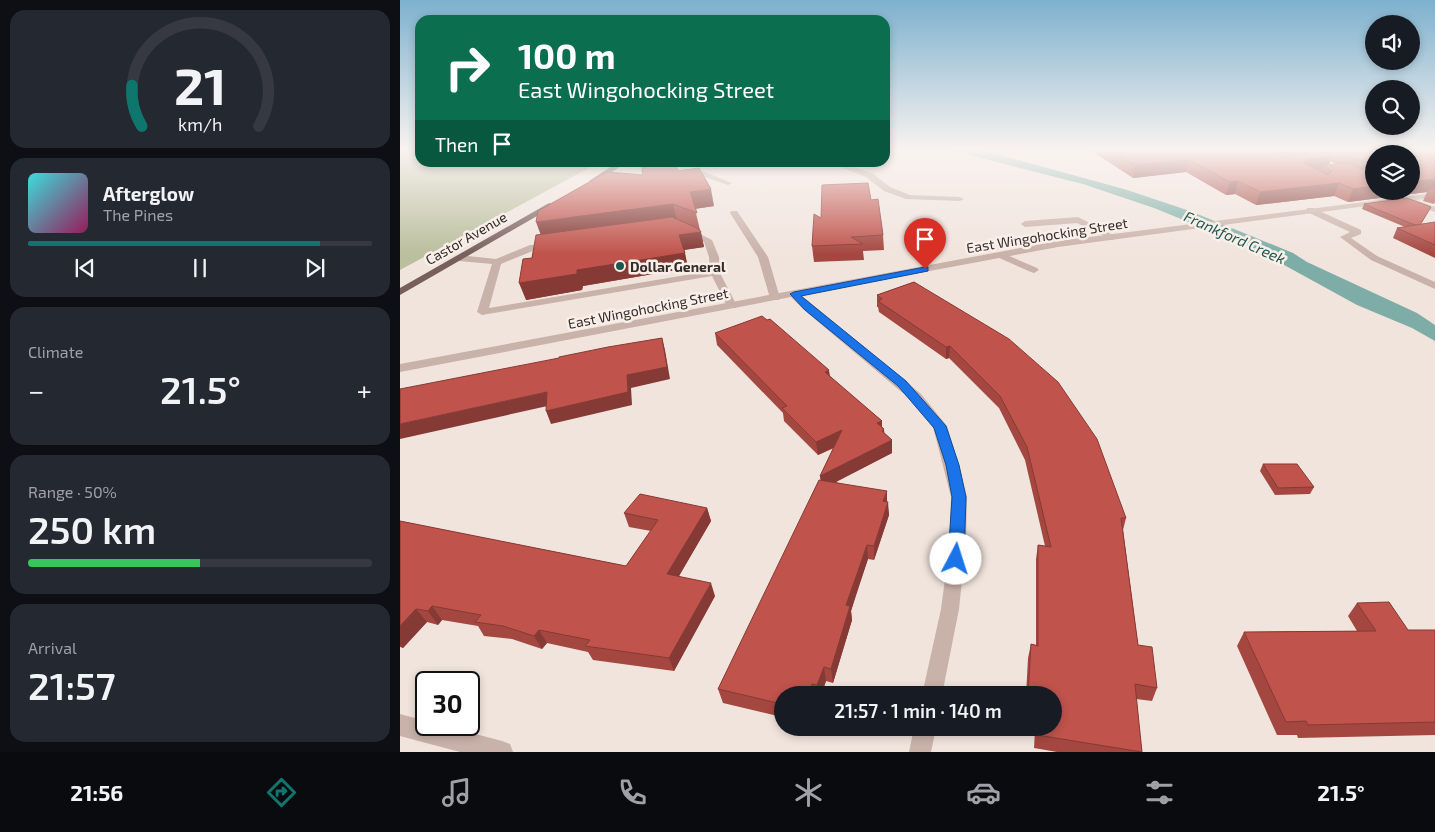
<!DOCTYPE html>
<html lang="en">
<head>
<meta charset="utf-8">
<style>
  :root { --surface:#171b24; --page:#242831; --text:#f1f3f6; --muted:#9ea1a6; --line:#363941; --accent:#0f766e }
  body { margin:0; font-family:"Exo 2",sans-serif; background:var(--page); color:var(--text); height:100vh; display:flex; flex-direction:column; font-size:19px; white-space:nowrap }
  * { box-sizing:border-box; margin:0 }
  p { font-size:16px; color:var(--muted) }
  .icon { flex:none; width:28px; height:28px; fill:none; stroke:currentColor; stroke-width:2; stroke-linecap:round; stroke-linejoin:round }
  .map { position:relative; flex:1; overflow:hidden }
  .side { display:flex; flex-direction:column; gap:10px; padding:10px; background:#0d0f14; width:400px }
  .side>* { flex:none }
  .banner { position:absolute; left:15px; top:15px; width:475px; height:152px; border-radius:15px; box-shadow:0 2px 8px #0003; background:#0b6e4f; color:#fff; overflow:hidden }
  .tools { position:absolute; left:965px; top:15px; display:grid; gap:10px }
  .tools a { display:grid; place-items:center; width:55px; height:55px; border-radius:50%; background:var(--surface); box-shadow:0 2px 8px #0003; font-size:25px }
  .speed { position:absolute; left:15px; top:671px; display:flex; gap:10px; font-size:25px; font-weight:700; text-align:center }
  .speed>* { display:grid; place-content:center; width:65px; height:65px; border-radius:50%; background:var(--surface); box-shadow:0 2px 8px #0003; line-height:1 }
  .speed .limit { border:2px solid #111; border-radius:8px; background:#fff; color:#111 }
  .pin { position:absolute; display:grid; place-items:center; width:42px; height:42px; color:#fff; margin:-51px -21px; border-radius:50% 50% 50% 0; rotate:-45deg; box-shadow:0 0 5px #0007 }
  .pin .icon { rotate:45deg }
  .me { position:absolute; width:55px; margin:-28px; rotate:5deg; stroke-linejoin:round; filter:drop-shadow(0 0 4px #0008) }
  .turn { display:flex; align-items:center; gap:18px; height:105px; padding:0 20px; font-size:22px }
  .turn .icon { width:65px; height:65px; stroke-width:2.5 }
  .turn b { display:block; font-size:35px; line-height:42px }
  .then { display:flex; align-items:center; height:48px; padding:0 20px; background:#0003; gap:10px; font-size:19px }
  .big { font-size:38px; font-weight:600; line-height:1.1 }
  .side .card { flex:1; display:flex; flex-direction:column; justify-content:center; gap:8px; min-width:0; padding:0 18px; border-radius:15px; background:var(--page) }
  .side .dial { align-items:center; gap:0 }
  .dial svg { height:130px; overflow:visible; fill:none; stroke:var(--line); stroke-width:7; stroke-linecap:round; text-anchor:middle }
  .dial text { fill:var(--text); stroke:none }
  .song { display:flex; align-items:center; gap:15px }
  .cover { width:60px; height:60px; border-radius:8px; background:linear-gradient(135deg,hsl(180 70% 55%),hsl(330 70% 35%)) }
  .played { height:5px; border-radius:2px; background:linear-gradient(90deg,var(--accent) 85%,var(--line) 85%) }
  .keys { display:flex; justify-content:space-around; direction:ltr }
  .heat { display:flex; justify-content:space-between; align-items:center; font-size:28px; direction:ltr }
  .charge { height:8px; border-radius:4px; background:linear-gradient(90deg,#34c759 50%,var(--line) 0) }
  .trip { position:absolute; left:374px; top:686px; width:288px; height:50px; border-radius:25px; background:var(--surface); box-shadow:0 2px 8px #0003; font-weight:600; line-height:50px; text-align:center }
  .tabs { display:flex; height:80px; justify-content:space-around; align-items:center; background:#090b0e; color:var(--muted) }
  .tabs .icon { width:35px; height:35px }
  .tabs .current { color:var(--accent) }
  .tabs b { font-size:22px; color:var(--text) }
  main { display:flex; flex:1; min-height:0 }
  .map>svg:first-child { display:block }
  .green { fill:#babf9d }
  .water { fill:#7dada6 }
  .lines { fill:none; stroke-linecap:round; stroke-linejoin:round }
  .lane { fill:#c9b2a9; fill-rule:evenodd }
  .street { fill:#c9b2a9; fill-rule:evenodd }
  .primary { fill:#775f5b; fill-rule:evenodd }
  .wall { fill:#a54741; fill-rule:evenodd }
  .shaded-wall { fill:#863a35 }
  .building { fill:#c0534c; stroke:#863a35 }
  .route { fill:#1a73e8; stroke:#114b97 }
  .poi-dot { fill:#205650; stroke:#f9efe9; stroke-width:2 }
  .labels { text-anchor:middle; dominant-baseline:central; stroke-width:5; stroke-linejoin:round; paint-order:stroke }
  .far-street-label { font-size:14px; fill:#362b29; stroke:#f9efe9 }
  .far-poi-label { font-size:14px; font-weight:bold; fill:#362b29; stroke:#f9efe9; text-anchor:start }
  .far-water-label { font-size:15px; font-style:italic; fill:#205650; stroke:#f9efe9 }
</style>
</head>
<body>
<main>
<section class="side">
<div class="card dial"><svg viewBox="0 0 100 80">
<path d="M14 69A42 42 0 1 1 86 69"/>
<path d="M14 69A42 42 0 0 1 8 44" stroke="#0f766e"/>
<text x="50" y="56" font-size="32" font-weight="700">21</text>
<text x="50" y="72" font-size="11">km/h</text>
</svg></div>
<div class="card">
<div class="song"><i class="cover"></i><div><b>Afterglow</b><p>The Pines</p></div></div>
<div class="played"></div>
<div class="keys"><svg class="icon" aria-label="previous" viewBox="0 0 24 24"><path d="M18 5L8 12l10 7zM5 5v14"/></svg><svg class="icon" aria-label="pause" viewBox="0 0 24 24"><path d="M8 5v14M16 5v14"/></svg><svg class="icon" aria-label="next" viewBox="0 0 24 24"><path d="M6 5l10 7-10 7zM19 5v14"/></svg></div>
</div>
<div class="card"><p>Climate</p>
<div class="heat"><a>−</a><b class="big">21.5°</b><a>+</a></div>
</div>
<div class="card"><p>Range · 50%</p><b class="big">250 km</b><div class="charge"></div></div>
<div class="card"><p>Arrival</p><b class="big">21:57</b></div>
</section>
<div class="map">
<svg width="1035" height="752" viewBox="0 0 1035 752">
  <rect width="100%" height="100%" fill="#f1e4dd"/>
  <path class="green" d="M0 149H20V162L198 163 0 270Z"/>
  <path class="water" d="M546 149H578L724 189 790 211 893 253 907 262 1017 313 1035 325V341L1012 328 957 305 855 249 754 208 683 184Z"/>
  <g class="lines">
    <g class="lane">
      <path d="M428 162H439L472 173 490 187 510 195 560 197 564 199 560 201 506 199 484 191 466 177Z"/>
      <path d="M283 169H297L332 183 328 185 293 173H283Z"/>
      <path d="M907 208H913L961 230V234L951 238 977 256 1035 282V289L971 260 940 237 950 232 907 212Z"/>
      <path d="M331 211H337L368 257 380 298 379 300H371L370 298 358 257 330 213Z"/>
      <path d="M678 217 717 237 713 240 710 239 677 223 625 227 621 224 625 221Z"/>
      <path d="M286 227 312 240 319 257 320 273 337 306 336 308H328L312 276 82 315 77 312 92 264 59 261 54 258 59 255 96 259 130 245 153 243V247L135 250 101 264 89 308 310 271 309 257 304 242 283 232 282 230Z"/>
      <path d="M600 252 637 268 639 270 634 273 631 272 597 257V253Z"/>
    </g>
    <g class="street">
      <path d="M1035 193V197L1016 200 1035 207V212L1012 204V200L658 247 401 295 521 394 547 426 559 465 567 497 566 542 559 609 542 695H522L541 609 550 542 551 497 533 427 511 400 404 310 391 297 0 372V364L658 241Z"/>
      <path d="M0 714 26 721V725H41L102 741 110 744 113 752H60L0 736Z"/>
      <path d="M514 728H536L531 752H509Z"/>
    </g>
    <g class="primary">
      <path d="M218 162H227L196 183 189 181Z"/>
      <path d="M149 203 156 205 0 295V288Z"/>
    </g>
  </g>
  <g class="wall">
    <path d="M658 149H843L849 152 854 149H1035V202L1034 204 1023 201 1027 192 948 202 934 196 856 205 835 194 826 195 786 172 733 178 690 150H659ZM974 154 1011 191H974ZM930 161 936 164H929Z"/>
    <path d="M240 163 278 171 314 206 295 209 304 247 284 250 288 268 183 286 182 290 126 300 132 258 141 234 243 175Z"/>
    <path d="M471 200 483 235 484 250 463 251 464 260 414 262 412 246 421 218Z"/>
    <path d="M964 204 1031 207 1021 224 1035 222V258L993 238 997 228 1005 227 962 209Z"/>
    <path d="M514 282 726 518 723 530 738 645 757 688 752 701 736 699 742 752H657L634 748 635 730 625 729V728H652V695H626L628 658 631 644 636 645V559L638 545 645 546 625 460 599 408 549 358 546 359 479 312 478 307H477V295Z"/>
    <path d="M315 333 430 377 482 421V427L484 429V433L492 440V453L436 482 487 501 489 515 474 560 468 559 458 587 451 611 452 620 433 683 426 681 421 695H382V717L323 703 318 689 421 480 420 476 434 448 418 455 384 421 383 413 317 345Z"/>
    <path d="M863 464 914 487 910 494 875 495 860 471Z"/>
    <path d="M307 508 311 521 279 576 315 596 274 671 193 660 188 652 147 643 142 649 112 639 84 636 78 626 42 620 38 625 27 622 3 648 0 647V521L226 566 251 531 229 527 224 513Z"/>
    <path d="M957 603 1008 630H1035V735L898 738 897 735H877L837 646 844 632 957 631 948 616Z"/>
  </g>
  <g class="shaded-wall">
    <path d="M932 157 928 168 924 165 922 169 904 171 903 163 908 159Z"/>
    <path d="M789 160 786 172 733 178 735 165Z"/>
    <path d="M1035 179V189L1030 188 1027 192 948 202 953 189 974 186V191H1011V182Z"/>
    <path d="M838 181 835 194 826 195 830 182Z"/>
    <path d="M939 183 934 196 856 205 860 192Z"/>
    <path d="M311 189 314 206 293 209 290 192Z"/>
    <path d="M273 204 277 221 143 241 136 222Z"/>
    <path d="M301 232 304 247 283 250 279 235Z"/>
    <path d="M285 253 288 268 183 286 182 290 126 300 119 283 177 270Z"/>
    <path d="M262 338 265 350 270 379 231 388 232 405 151 424 146 411 227 375Z"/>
    <path d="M550 346 549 358 546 359V347Z"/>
    <path d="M429 370 431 383 425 372Z"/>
    <path d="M147 392 152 405 0 439V424Z"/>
    <path d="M482 421V431L484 429 485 442 477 423Z"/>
    <path d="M442 430 443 443 418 455 416 442Z"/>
    <path d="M492 440V453L422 489 420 476Z"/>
    <path d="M487 491V504L483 501Z"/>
    <path d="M488 502 489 515 474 560V546Z"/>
    <path d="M307 508 311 521 272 588 267 574Z"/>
    <path d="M467 545 468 559 451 611 452 620 433 683 431 669 446 605Z"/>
    <path d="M311 583 315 596 274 671 269 658Z"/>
    <path d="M32 606 42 620 38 625 28 611Z"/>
    <path d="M16 609 27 622 3 648 0 645V626Z"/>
    <path d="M139 630 147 643 142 649 134 636Z"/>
    <path d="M424 667 426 681 421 695H419L417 685Z"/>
    <path d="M412 684 414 695H408Z"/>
  </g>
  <g class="building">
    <path d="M708 149H843L849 152 854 149H887H881L876 154 881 157 925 153 932 157 908 159 903 163 928 175 932 171 924 165 947 163 974 174V186L953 189 939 183 860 192 838 181 830 182 789 160 735 165Z"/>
    <path d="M933 149H1035V179L1011 182V154H974V166Z"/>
    <path d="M246 162H275L278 171 299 168 311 189 290 192 297 213 273 204 136 222 138 211 207 172 243 175 242 171 247 167 240 163Z"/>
    <path d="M468 183 471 200 478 199 483 235 451 237 463 244 412 246 414 214 421 218 422 185Z"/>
    <path d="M1035 187V189L1030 188Z"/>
    <path d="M1007 198 1031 207 1020 225H1015L964 204Z"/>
    <path d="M272 217 299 229 301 232 279 235 285 253 177 270V274L119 283 123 259 132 258 136 235Z"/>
    <path d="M1035 222V245L997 228Z"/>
    <path d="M514 282 609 339 658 382 697 439 726 518H721L738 645 752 647 757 688 735 684 742 752 637 735V728H652V695H628L631 644 638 646V545L651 547 627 447 600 396 550 346 546 347 478 301 482 299 477 295Z"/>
    <path d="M362 316 367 320 370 319 429 370 425 372 482 421 477 423 484 429 482 431 492 440 420 476 442 430 416 442 382 408 387 406 315 333Z"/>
    <path d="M262 338 267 367 227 375 228 392 146 411 147 392 0 424V389L159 358V357L208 347Z"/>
    <path d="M863 464H897L914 487 878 488Z"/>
    <path d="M419 480 487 491 483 501 488 502 474 546 467 545 457 574 446 605 450 606 431 669 424 667 417 685 412 684 408 695H382V704L318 689Z"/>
    <path d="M240 494 307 508 267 574 311 583 269 658 185 646 190 640 139 630 134 636 103 626 75 622 81 615 32 606 28 611 16 609 0 626V521L226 566 258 520 224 513Z"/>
    <path d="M989 602 1008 630H1035V722L908 725 906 721 886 722 844 632 976 631 957 603Z"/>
  </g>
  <linearGradient id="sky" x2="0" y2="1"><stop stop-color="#7db1ce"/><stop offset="0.59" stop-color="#f9f3f0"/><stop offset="1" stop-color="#f9f3f0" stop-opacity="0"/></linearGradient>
  <rect width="1035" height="254" fill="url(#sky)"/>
  <path class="route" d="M525 267H528V271L401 296 506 381 546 426 559 465 566 497 564 559 562 563 556 565 550 563 548 559 552 497 546 465 534 428 498 386 405 310 390 294 394 292Z"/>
  <circle class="poi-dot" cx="220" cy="266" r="5"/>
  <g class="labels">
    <g class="far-street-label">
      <text transform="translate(647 235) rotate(-9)">East Wingohocking Street</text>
      <text transform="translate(66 238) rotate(-30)">Castor Avenue</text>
      <text transform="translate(248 308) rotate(-11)">East Wingohocking Street</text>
    </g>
    <g class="far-poi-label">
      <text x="230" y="266">Dollar General</text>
    </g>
    <g class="far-water-label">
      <text transform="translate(835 237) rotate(24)">Frankford Creek</text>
    </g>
  </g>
</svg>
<div class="tools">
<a><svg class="icon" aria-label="sound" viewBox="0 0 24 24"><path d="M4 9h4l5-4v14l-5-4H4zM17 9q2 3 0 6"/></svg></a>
<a><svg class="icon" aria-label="search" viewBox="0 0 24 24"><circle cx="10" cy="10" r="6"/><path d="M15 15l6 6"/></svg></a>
<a><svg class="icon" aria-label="layers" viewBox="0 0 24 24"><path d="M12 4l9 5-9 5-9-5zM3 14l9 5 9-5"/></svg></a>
</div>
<div class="speed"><div class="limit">30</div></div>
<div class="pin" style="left:525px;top:269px;background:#d93025"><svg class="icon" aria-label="arrive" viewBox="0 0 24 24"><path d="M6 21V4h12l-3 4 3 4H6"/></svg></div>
<svg class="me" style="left:556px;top:559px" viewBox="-20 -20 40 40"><circle r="19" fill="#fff"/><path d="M0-13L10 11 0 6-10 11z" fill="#1a73e8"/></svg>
<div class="trip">21:57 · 1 min · 140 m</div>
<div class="banner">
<div class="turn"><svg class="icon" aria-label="right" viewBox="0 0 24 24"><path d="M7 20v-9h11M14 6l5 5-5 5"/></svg><div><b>100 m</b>East Wingohocking Street</div></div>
<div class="then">Then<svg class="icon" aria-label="arrive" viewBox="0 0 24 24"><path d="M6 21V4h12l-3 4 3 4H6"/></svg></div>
</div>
</div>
</main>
<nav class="tabs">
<b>21:56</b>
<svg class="icon current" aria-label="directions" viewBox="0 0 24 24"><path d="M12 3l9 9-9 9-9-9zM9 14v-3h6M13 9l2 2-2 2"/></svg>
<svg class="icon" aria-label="music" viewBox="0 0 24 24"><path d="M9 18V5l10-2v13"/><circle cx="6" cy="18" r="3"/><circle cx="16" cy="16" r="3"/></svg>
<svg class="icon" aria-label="phone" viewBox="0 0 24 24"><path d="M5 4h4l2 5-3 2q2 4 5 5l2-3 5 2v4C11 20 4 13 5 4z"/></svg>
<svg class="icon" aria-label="climate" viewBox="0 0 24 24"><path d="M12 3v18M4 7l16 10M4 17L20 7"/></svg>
<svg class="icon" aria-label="car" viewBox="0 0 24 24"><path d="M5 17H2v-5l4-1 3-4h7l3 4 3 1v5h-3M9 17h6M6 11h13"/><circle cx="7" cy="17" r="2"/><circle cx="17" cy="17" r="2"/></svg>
<svg class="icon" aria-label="filters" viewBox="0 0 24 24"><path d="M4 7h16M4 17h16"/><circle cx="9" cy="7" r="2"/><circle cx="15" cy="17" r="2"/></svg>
<b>21.5°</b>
</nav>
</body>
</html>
